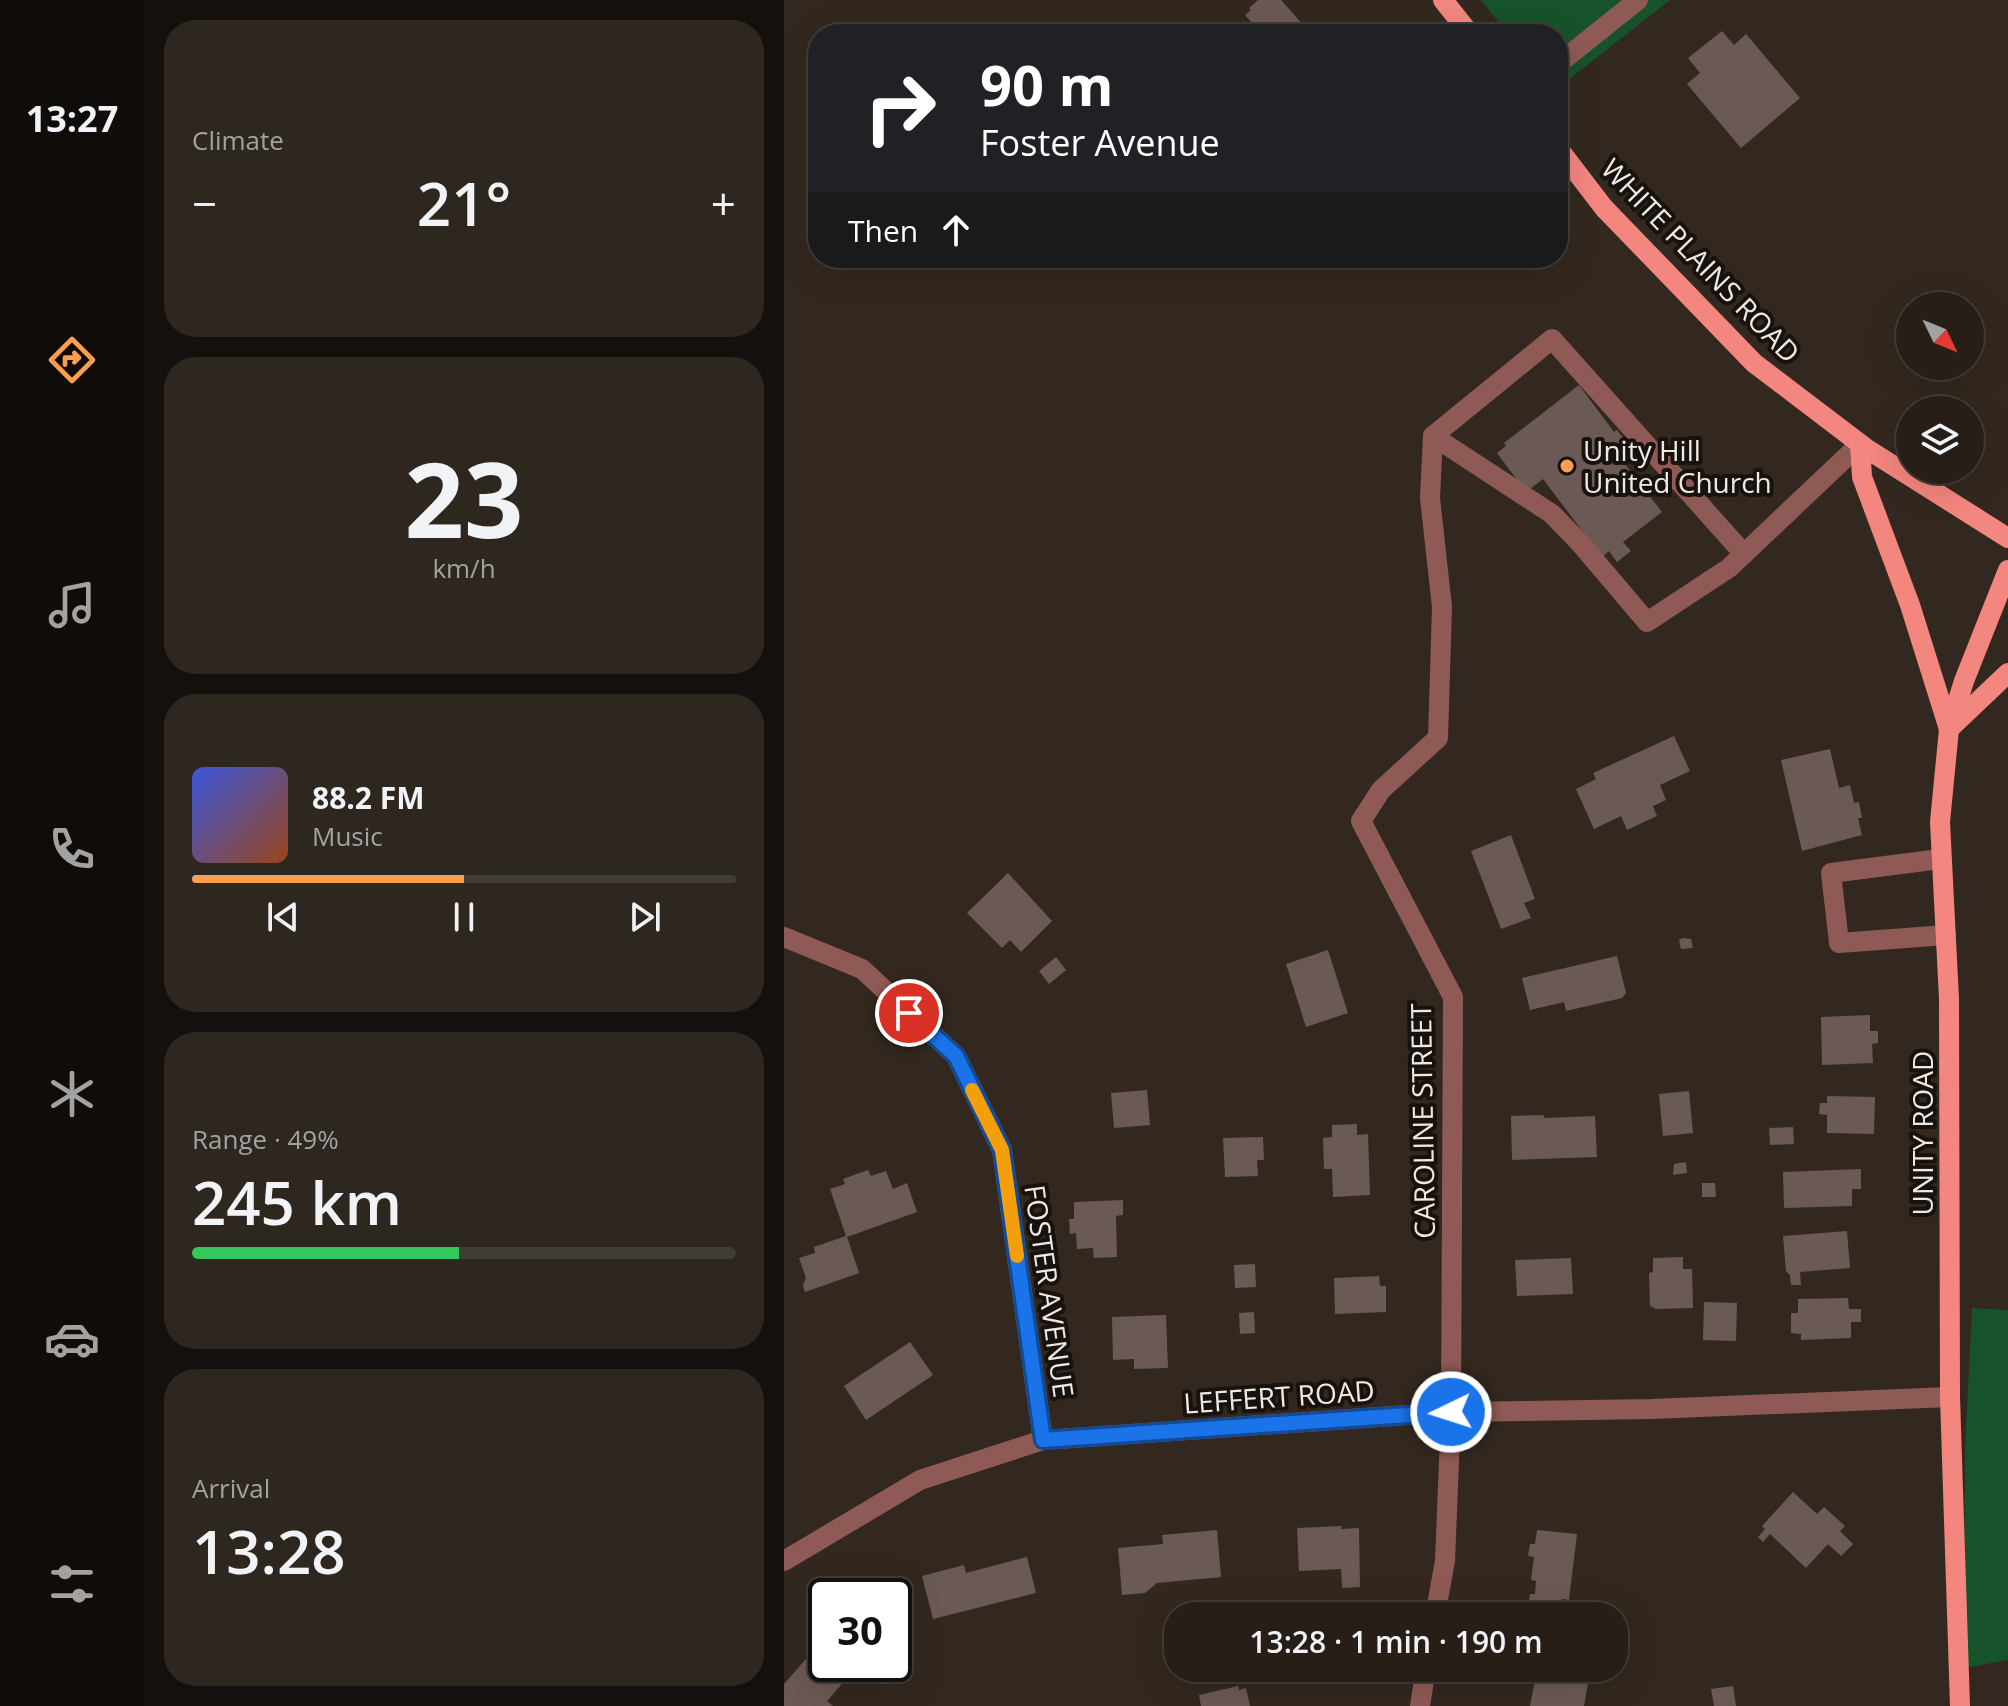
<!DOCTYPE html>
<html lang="en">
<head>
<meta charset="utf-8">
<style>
  :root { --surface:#261e17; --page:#2e2720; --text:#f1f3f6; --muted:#a4a2a1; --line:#423c36; --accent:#fb9e50 }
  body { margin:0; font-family:"Open Sans",sans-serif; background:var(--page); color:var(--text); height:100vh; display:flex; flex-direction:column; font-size:30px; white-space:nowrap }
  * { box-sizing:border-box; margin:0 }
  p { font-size:26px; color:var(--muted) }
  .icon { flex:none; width:44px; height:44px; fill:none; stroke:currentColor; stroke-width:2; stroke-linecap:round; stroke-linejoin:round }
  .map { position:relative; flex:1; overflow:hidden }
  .drawer { display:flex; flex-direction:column; gap:20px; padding:20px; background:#15100d; width:640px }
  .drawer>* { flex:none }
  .guide { position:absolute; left:24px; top:24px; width:760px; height:244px; border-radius:32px; box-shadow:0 8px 32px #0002,0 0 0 2px var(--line); background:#202124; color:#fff; overflow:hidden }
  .needle { width:52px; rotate:133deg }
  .controls { position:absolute; left:1112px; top:292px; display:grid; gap:16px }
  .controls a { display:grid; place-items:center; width:88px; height:88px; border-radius:50%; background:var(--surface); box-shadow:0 8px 32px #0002,0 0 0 2px var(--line); font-size:40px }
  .speed { position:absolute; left:24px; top:1578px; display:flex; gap:16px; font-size:40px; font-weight:700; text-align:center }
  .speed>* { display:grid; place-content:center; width:104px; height:104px; border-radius:50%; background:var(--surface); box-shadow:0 8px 32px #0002,0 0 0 2px var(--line); line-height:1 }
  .speed .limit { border:4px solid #111; border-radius:12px; background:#fff; color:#111 }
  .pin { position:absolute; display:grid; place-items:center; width:68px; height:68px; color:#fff; margin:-34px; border:4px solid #fff; border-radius:50%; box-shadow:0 2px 8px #0007 }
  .me { position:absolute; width:88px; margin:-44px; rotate:266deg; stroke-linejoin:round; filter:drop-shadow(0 0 6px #0008) }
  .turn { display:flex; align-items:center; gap:28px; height:168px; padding:0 40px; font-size:36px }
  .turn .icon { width:104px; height:104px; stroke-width:2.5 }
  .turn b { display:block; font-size:56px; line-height:68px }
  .then { display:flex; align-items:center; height:76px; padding:0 40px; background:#0003; gap:16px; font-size:30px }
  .big { font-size:60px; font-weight:600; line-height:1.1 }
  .drawer .tile { flex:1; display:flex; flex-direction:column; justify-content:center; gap:12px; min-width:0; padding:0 28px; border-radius:32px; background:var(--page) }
  .drawer .dial { align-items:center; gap:0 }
  .dial b { font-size:104px; line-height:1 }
  .song { display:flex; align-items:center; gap:24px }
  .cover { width:96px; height:96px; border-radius:12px; background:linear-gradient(135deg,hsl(230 70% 55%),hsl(20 70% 35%)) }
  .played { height:8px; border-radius:4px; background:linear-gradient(90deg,var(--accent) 50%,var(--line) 50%) }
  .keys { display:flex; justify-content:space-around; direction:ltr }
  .heat { display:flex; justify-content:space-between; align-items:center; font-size:44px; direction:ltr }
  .charge { height:12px; border-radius:6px; background:linear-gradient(90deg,#34c759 49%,var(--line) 0) }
  .trip { position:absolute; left:380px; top:1602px; width:464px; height:80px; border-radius:32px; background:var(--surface); box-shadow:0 8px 32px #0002,0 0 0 2px var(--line); font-weight:600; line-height:80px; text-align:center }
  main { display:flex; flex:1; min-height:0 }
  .tab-bar { display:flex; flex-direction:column; width:144px; justify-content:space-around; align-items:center; background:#0f0c09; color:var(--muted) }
  .tab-bar .icon { width:56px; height:56px }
  .tab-bar .current { color:var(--accent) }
  .tab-bar b { font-size:36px; color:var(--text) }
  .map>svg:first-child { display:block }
  .green { fill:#17532a }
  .building { fill:#6b5955 }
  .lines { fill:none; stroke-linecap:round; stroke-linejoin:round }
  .minor { stroke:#8f5a55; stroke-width:20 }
  .major { stroke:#f3867e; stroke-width:20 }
  .route-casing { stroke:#114b97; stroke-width:20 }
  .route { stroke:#1a73e8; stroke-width:14 }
  .slow { stroke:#f59e0b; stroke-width:14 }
  .poi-dot { fill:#fb9e50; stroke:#17120e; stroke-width:3 }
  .labels { text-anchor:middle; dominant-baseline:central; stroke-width:8; stroke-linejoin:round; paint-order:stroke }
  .street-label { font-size:28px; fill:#f0e8e2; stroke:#17120e }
  .poi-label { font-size:28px; fill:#f0e8e2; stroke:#17120e; text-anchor:start }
</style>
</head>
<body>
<main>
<nav class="tab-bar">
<b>13:27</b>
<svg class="icon current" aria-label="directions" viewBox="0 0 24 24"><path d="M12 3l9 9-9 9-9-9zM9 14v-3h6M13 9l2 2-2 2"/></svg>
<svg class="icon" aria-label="music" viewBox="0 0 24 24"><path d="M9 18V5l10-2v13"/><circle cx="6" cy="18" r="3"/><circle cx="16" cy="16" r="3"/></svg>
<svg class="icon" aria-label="phone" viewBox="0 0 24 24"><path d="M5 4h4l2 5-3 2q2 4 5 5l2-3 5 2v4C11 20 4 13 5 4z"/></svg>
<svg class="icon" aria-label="climate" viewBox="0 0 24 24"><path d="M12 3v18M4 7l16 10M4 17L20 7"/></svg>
<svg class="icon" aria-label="car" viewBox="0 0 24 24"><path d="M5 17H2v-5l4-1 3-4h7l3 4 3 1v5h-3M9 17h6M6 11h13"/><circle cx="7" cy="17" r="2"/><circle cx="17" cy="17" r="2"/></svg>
<svg class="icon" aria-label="filters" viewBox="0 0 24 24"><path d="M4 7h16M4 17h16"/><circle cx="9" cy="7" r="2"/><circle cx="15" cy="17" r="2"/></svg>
</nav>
<section class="drawer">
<div class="tile"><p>Climate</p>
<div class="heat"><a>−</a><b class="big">21°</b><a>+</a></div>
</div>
<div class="tile dial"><b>23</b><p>km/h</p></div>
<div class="tile">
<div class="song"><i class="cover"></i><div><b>88.2 FM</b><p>Music</p></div></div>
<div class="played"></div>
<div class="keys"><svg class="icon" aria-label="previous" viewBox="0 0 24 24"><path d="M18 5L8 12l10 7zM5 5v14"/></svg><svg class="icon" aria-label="pause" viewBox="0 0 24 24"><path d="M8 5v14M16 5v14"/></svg><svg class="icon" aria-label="next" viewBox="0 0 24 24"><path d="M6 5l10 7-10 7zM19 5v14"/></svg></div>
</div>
<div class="tile"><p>Range · 49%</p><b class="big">245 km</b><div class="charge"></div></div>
<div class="tile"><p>Arrival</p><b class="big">13:28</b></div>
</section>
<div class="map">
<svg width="1224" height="1706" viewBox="0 0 1224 1706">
  <rect width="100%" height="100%" fill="#33281f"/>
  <g class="green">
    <path d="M697 0H886L774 88V34H724Z"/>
    <path d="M1188 1308 1224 1310V1660L1180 1668 1181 1447Z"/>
  </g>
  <g class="building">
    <path d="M474 0H497L527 34H474L469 29 472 27 461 15 467 10 465 8Z"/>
    <path d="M938 31 950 45 962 34 1016 98 957 148 903 84 916 73 904 58Z"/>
    <path d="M795 385 830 432 833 430 843 443 831 451 878 512 839 542 847 551 833 562 825 551 818 557 759 479 742 492 713 453 722 446 720 443Z"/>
    <path d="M890 736 906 771 876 785 882 800 869 806 873 816 843 830 837 816 810 829 792 789 812 779 809 773Z"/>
    <path d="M1046 749 1055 788 1066 785 1070 803 1075 802 1078 818H1074L1078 835 1018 851 997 760Z"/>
    <path d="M727 835 751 899 740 903 747 918 717 929 687 851Z"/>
    <path d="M224 873 268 921 237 952 226 940 218 948 183 913Z"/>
    <path d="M899 938 907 939 909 948 897 949 895 940Z"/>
    <path d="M544 950 564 1013 522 1027 502 964Z"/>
    <path d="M833 956 842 993 838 998 782 1011 780 1002 746 1010 738 978Z"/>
    <path d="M272 957 282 970 265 984 255 971Z"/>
    <path d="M1086 1015V1031H1094V1043L1088 1044 1089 1063 1038 1065 1037 1017Z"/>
    <path d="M363 1090 366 1125 330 1128 327 1093Z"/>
    <path d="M905 1091 909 1133 879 1136 875 1094Z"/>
    <path d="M1043 1096 1091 1097 1090 1134 1043 1133V1115L1035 1114 1036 1103H1043Z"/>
    <path d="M759 1115 761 1118 811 1116 813 1157 728 1160 727 1116Z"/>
    <path d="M573 1124V1135L584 1134 586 1195 549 1197 548 1169H540L539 1138 548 1137V1125Z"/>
    <path d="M1009 1127 1010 1144 986 1145 985 1128Z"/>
    <path d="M479 1137 480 1160H473L474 1176 441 1177 439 1138Z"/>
    <path d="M902 1162 903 1173 889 1175 890 1164Z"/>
    <path d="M1077 1169V1189H1068V1206L1000 1208 999 1172Z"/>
    <path d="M84 1170 87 1176 102 1171 109 1189 123 1183 133 1212 63 1237 75 1273 21 1292 19 1285 22 1278 15 1258 31 1253 30 1247 62 1236 46 1189 61 1184 59 1179Z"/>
    <path d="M918 1183H931L932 1197H918Z"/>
    <path d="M339 1200V1215L332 1216 333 1257 310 1258 309 1248 293 1249 292 1233 286 1234 285 1219H290V1202Z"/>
    <path d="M1063 1231 1066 1268 1016 1272 1017 1285H1007L1006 1275 1002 1271 999 1236Z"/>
    <path d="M899 1257V1269H908L909 1308 872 1309 866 1306 865 1273 869 1272V1258Z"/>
    <path d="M787 1258 789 1294 733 1296 731 1260Z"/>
    <path d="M471 1264 472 1287 451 1288 450 1265Z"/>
    <path d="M595 1276 596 1286H602V1312L551 1314 550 1278Z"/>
    <path d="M1064 1298 1065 1309H1077V1322H1067V1338L1017 1340V1334L1007 1333V1313H1014V1299Z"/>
    <path d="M920 1302 953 1303 952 1341 919 1340Z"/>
    <path d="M470 1312 471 1333 456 1334 455 1313Z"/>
    <path d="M382 1315 384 1368 350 1369V1359L329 1360 328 1317Z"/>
    <path d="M126 1342 149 1375 82 1420 60 1386Z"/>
    <path d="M1009 1492 1033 1514 1040 1507 1061 1526 1056 1531 1069 1544 1057 1556 1044 1544 1022 1568 986 1534 979 1542 974 1537 981 1529 978 1526Z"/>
    <path d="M558 1526 557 1529 575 1528 576 1587 558 1588 557 1569 515 1571 513 1528Z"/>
    <path d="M433 1530 437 1577 373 1583 361 1593 338 1595 334 1548 379 1544 378 1535Z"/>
    <path d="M753 1530 793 1534 785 1600 778 1599 776 1616H743L746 1594H751L752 1581 747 1580 750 1557 744 1556 746 1544H751Z"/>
    <path d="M243 1557 252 1593 149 1619 138 1576 180 1565 182 1573Z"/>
    <path d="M42 1636V1664H75L43 1701 49 1706H0V1684Z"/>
    <path d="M752 1674 804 1683 800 1706H746Z"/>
    <path d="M454 1686 455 1690 462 1688 466 1706H417L415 1695Z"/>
    <path d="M949 1686 952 1706H930L927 1689Z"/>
  </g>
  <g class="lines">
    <g class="minor">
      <path d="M774 64 854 0"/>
      <path d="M649 436 768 339 960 554"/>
      <path d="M1156 859 1047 873 1055 943 1162 935"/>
      <path d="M0 937 78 969 172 1056 218 1150 259 1440"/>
      <path d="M0 1561 136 1480 259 1440 667 1412 868 1409 1166 1397"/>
      <path d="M651 1616 661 1561 667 1412 669 997 577 821 597 790 654 738 658 607 646 498 649 436 768 514 796 543 863 622 945 568 1076 444"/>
      <path d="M636 1706 642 1668"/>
    </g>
    <g class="major">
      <path d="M659 0 686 34"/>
      <path d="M774 148 820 208 970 363 1083 449 1224 538"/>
      <path d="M1076 444 1078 477 1126 605 1165 729 1224 673"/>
      <path d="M1176 1706 1166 1397 1165 999 1156 822 1165 729 1180 681 1224 570"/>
    </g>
  </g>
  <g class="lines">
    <defs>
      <path id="route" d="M125 1013 172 1056 218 1150 259 1440 667 1412"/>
    </defs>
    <use href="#route" class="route-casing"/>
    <use href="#route" class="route"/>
    <path class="slow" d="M188 1090 218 1150 233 1256"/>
  </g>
  <circle class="poi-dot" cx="783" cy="466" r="8"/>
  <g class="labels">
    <g class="street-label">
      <text transform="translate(917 260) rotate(46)">WHITE PLAINS ROAD</text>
      <text transform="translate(638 1121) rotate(-91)">CAROLINE STREET</text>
      <text transform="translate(1138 1133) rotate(-90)">UNITY ROAD</text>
      <text transform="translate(266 1291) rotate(82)">FOSTER AVENUE</text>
      <text transform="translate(495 1396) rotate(-4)">LEFFERT ROAD</text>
    </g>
    <g class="poi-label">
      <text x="799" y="450">Unity Hill<tspan x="799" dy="32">United Church</tspan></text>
    </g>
  </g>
</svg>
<div class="controls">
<a><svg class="needle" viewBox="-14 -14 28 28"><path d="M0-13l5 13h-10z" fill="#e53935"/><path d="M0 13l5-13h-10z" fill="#a4a2a1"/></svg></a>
<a><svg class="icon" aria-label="layers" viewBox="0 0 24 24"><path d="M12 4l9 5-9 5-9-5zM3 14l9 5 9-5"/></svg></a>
</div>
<div class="speed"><div class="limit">30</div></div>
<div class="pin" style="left:125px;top:1013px;background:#d93025"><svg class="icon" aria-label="arrive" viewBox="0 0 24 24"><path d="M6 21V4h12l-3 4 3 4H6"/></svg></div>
<svg class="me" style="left:667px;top:1412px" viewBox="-20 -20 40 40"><circle r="17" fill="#1a73e8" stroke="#fff" stroke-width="3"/><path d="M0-11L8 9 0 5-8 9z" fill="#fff"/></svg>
<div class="trip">13:28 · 1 min · 190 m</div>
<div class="guide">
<div class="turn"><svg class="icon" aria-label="right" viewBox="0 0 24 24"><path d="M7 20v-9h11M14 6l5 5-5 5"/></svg><div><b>90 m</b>Foster Avenue</div></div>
<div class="then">Then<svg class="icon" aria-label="ahead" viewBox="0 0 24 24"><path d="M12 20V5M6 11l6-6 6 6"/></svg></div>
</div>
</div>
</main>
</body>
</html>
